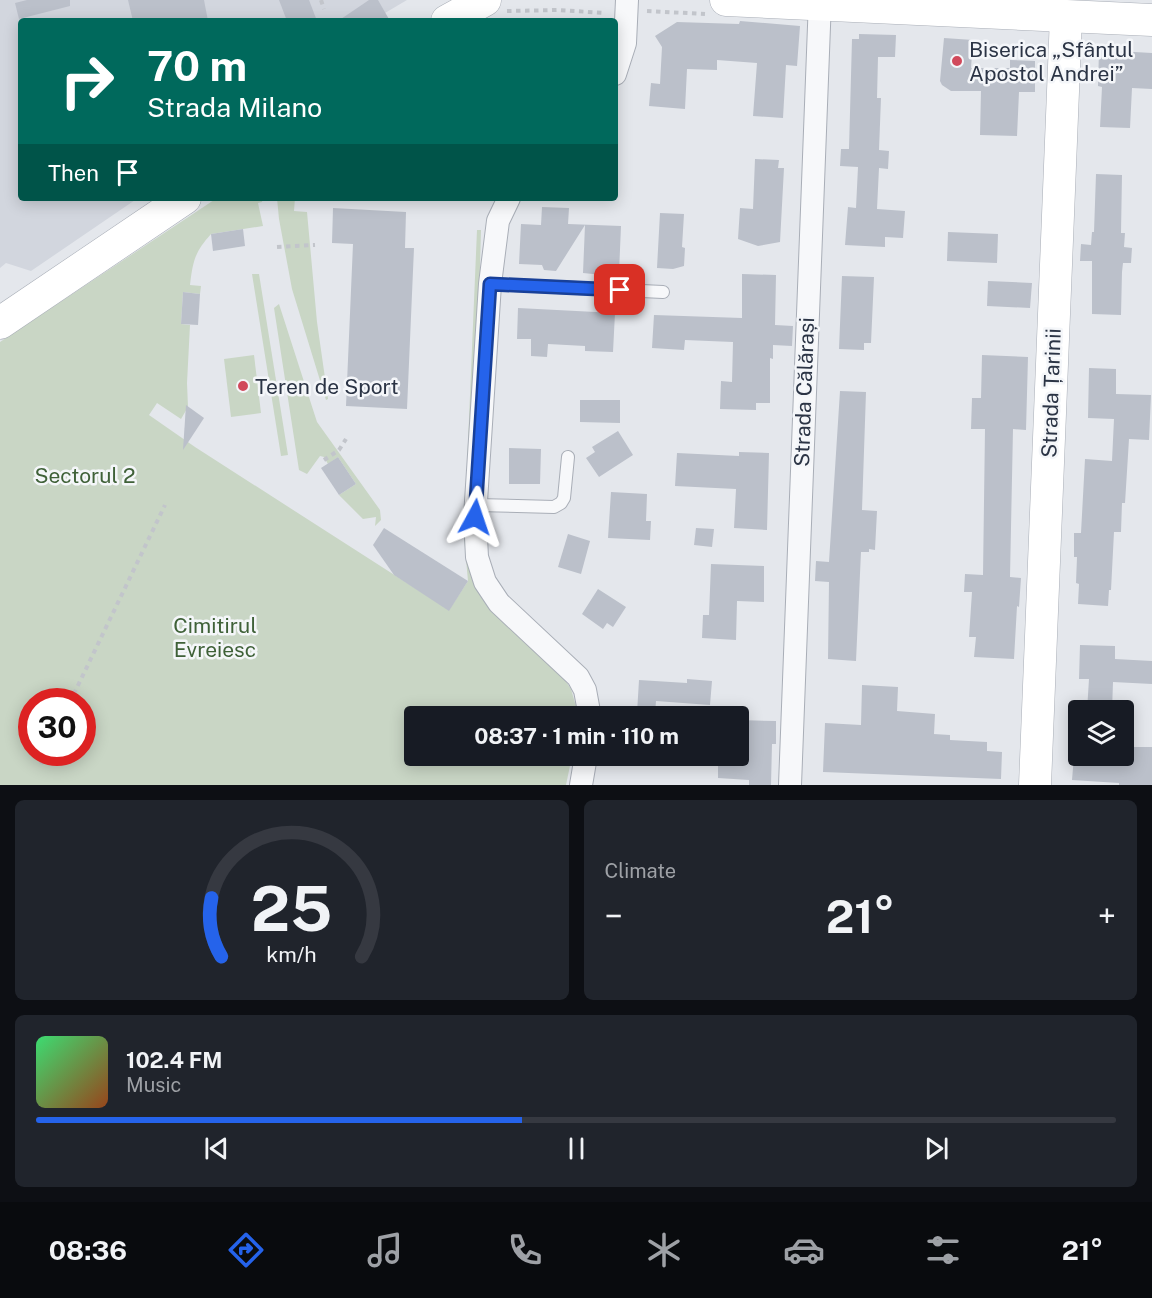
<!DOCTYPE html>
<html lang="en">
<head>
<meta charset="utf-8">
<style>
  :root { --surface:#171b24; --page:#20242c; --text:#f1f3f6; --muted:#9ea1a6; --line:#363941; --accent:#2563eb }
  body { margin:0; font-family:"Public Sans",sans-serif; background:var(--page); color:var(--text); height:100vh; display:flex; flex-direction:column; font-size:22px; white-space:nowrap }
  * { box-sizing:border-box; margin:0 }
  p { font-size:20px; color:var(--muted) }
  .icon { flex:none; width:33px; height:33px; fill:none; stroke:currentColor; stroke-width:2; stroke-linecap:round; stroke-linejoin:round }
  .map { position:relative; height:785px; overflow:hidden }
  .drawer { display:flex; flex-direction:column; gap:15px; padding:15px; background:#0d0f14; flex:1 }
  .drawer>* { flex:none }
  .hud { position:absolute; left:18px; top:18px; width:600px; height:183px; border-radius:6px; box-shadow:0 3px 15px #0003; background:#00695c; color:#fff; overflow:hidden }
  .controls { position:absolute; left:1068px; top:700px; display:grid; gap:12px }
  .controls a { display:grid; place-items:center; width:66px; height:66px; border-radius:6px; background:var(--surface); box-shadow:0 3px 15px #0003; font-size:30px }
  .speed { position:absolute; left:18px; top:688px; display:flex; gap:12px; font-size:30px; font-weight:700; text-align:center }
  .speed>* { display:grid; place-content:center; width:78px; height:78px; border-radius:50%; background:var(--surface); box-shadow:0 3px 15px #0003; line-height:1 }
  .speed .limit { border:9px solid #d22; background:#fff; color:#111 }
  .pin { position:absolute; display:grid; place-items:center; width:51px; height:51px; color:#fff; margin:-26px; border-radius:12px; box-shadow:0 3px 9px #0006 }
  .me { position:absolute; width:66px; margin:-33px; rotate:5deg; stroke-linejoin:round; filter:drop-shadow(0 0 4px #0008) }
  .turn { display:flex; align-items:center; gap:21px; height:126px; padding:0 30px; font-size:27px }
  .turn .icon { width:78px; height:78px; stroke-width:2.5 }
  .turn b { display:block; font-size:42px; line-height:51px }
  .then { display:flex; align-items:center; height:57px; padding:0 30px; background:#0003; gap:12px; font-size:22px }
  .big { font-size:45px; font-weight:700; line-height:1.1 }
  .drawer .tile { flex:1; display:flex; flex-direction:column; justify-content:center; gap:9px; min-width:0; padding:0 21px; border-radius:9px; background:var(--page) }
  .drawer .dial { align-items:center; gap:0 }
  .dial svg { height:156px; overflow:visible; fill:none; stroke:var(--line); stroke-width:7; stroke-linecap:round; text-anchor:middle }
  .dial text { fill:var(--text); stroke:none }
  .song { display:flex; align-items:center; gap:18px }
  .cover { width:72px; height:72px; border-radius:9px; background:linear-gradient(135deg,hsl(140 70% 55%),hsl(20 70% 35%)) }
  .played { height:6px; border-radius:3px; background:linear-gradient(90deg,var(--accent) 45%,var(--line) 45%) }
  .keys { display:flex; justify-content:space-around; direction:ltr }
  .heat { display:flex; justify-content:space-between; align-items:center; font-size:33px; direction:ltr }
  .drawer .tiles { flex:1; display:grid; gap:15px; grid-template-columns:1fr 1fr }
  .tile:last-child { grid-column:span 2 }
  .trip { position:absolute; left:404px; top:706px; width:345px; height:60px; border-radius:6px; background:var(--surface); box-shadow:0 3px 15px #0003; font-weight:700; line-height:60px; text-align:center }
  .tabs { display:flex; height:96px; justify-content:space-around; align-items:center; background:#090b0e; color:var(--muted) }
  .tabs .icon { width:42px; height:42px }
  .tabs .current { color:var(--accent) }
  .tabs b { font-size:27px; color:var(--text) }
  .map>svg:first-child { display:block }
  .built { fill:#d2d6de }
  .green { fill:#c9d6c5; fill-rule:evenodd }
  .building { fill:#bbc0ca }
  .lines { fill:none; stroke-linecap:round; stroke-linejoin:round }
  .lane-casing { stroke:#a9aeb7; stroke-width:14 }
  .street-casing { stroke:#a9aeb7; stroke-width:24 }
  .secondary-casing { stroke:#a9aeb7; stroke-width:33 }
  .path { stroke:#c2c5cb; stroke-width:4; stroke-dasharray:4.5 4.5; stroke-linecap:butt }
  .lane { stroke:#f7f8fa; stroke-width:12 }
  .street { stroke:#f7f8fa; stroke-width:22 }
  .secondary { stroke:#fff; stroke-width:32 }
  .route-casing { stroke:#184099; stroke-width:15 }
  .route { stroke:#2563eb; stroke-width:10 }
  .poi-dot { fill:#d1495b; stroke:#f4f6f9; stroke-width:2 }
  .labels { text-anchor:middle; dominant-baseline:central; stroke-width:5; stroke-linejoin:round; paint-order:stroke }
  .poi-label { font-size:21px; fill:#2b3445; stroke:#f4f6f9; text-anchor:start }
  .street-label { font-size:21px; fill:#2b3445; stroke:#f4f6f9 }
  .park-label { font-size:21px; fill:#3f6138; stroke:#f4f6f9 }
</style>
</head>
<body>
<div class="map">
<svg width="1152" height="785" viewBox="0 0 1152 785">
  <rect width="100%" height="100%" fill="#e4e7ec"/>
  <path class="built" d="M0 0H407L385 13 390 21H21V198H138L31 271 6 263 0 268Z"/>
  <g class="green">
    <path d="M217 198H263L262 202 258 203 263 226 211 234C195 252 193 260 190 285L201 286 200 294 183 292 181 324 190 325 187 383 188 407 181 419 157 403 149 415 195 447 449 610 468 581 464 537 477 230H481L472 565 559 671 571 689 579 717H414V756H572L566 785H0V342ZM32 702H82V753H32Z"/>
    <path d="M277 198H295L294 211 307 212 317 322 328 399 326 400 292 289 279 219Z"/>
    <path d="M252 274H259L288 455 281 456Z"/>
    <path d="M279 304 317 422 380 510 381 520 375 526 376 517 363 519 339 495 356 484 338 457 328 464 324 457 320 456 307 474 299 470 274 308Z"/>
    <path d="M254 355 261 413 231 417 224 359Z"/>
  </g>
  <g class="building">
    <path d="M27 0H70V6L19 19 15 3Z"/>
    <path d="M128 0H204L208 21H133Z"/>
    <path d="M279 0H309L317 21H287Z"/>
    <path d="M369 0H378L390 21H338Z"/>
    <path d="M740 21 800 26 797 66 786 65 783 118 753 116 757 63 717 60V70L687 69 685 109 649 106 651 83 660 84 662 47 655 36 677 22 739 24Z"/>
    <path d="M859 34 896 35 895 57H878L877 98H881L879 150 889 151 888 169 879 168 877 209 905 211 903 238 885 237V247L845 245 848 207 856 208 858 167 840 166 841 149H849L852 39H859Z"/>
    <path d="M944 38 973 40 971 68H1010V60L1035 61V92H1019L1017 136 980 135 981 91H951L942 85 940 81Z"/>
    <path d="M1099 50 1152 53V89L1132 88 1130 128 1100 127 1102 87 1098 86Z"/>
    <path d="M755 159 779 160 778 168H784L780 242 758 246 738 239 740 208 753 209Z"/>
    <path d="M1096 174 1122 175 1121 233H1125L1124 247 1132 248 1131 263H1123L1122 272 1121 315 1092 314V261H1080L1081 244 1091 245 1092 232H1094Z"/>
    <path d="M542 207 569 208 568 224 621 226 619 273H603V275L583 273 585 225 556 271 544 270 542 265 519 264 521 224 541 225Z"/>
    <path d="M333 208 406 212 405 248H414L407 409 346 406 353 244 332 243Z"/>
    <path d="M660 213 684 214 682 247 685 248 684 266 673 269 657 268Z"/>
    <path d="M243 229 245 246 213 251 211 234Z"/>
    <path d="M948 232 998 234 997 263 947 261Z"/>
    <path d="M742 274 776 275 775 325 793 326 792 346 773 345V359L770 358V403H756V410L720 409 721 381 732 382 733 342 685 340 684 350 652 348 654 315 742 318Z"/>
    <path d="M842 276 874 277 871 343H864V350L839 349Z"/>
    <path d="M988 281 1032 283 1030 308 987 306Z"/>
    <path d="M183 292 200 294 198 325 181 324Z"/>
    <path d="M518 308 615 313 613 352 585 351V346L548 344 547 357 531 356V339H517Z"/>
    <path d="M982 355 1028 357 1026 430 1013 429 1010 577 1021 578 1019 607 1017 606 1014 659 974 657 976 637H969L972 592H964L965 574 983 575 985 429H971L972 398H981Z"/>
    <path d="M1089 368 1116 369V394L1151 395 1149 440 1129 439 1125 503H1122L1121 532H1114L1111 590H1109L1108 606 1078 604 1079 584 1076 583 1077 557H1074V533H1081L1085 459 1112 461 1114 419 1088 418Z"/>
    <path d="M840 391 866 392 862 510 877 511 875 550 869 549V552H861L856 661 828 659 829 582 815 581 816 561 829 562Z"/>
    <path d="M580 400H620V423L580 422Z"/>
    <path d="M186 405 204 418 183 450Z"/>
    <path d="M618 431 633 455 599 477 586 458 595 452 592 447Z"/>
    <path d="M509 448 541 449 540 484H509Z"/>
    <path d="M739 452 769 453 767 530 734 528 736 489 675 486 677 453 739 456Z"/>
    <path d="M338 457 356 484 339 495 321 468Z"/>
    <path d="M611 492 647 494 646 521H651L650 540 608 538Z"/>
    <path d="M384 528 468 581 449 611 394 575 373 545Z"/>
    <path d="M696 528 714 529 712 547 694 545Z"/>
    <path d="M568 534 590 541 581 574 558 567Z"/>
    <path d="M711 564 764 566V602L737 601 736 640 702 638 703 615H709Z"/>
    <path d="M598 589 626 607 613 627 607 623 603 629 582 614Z"/>
    <path d="M1080 645 1115 646V659L1152 661V684L1113 682 1112 711H1087L1089 679H1079Z"/>
    <path d="M687 679 712 681 710 705 656 701 655 714 637 713 639 680 687 683Z"/>
    <path d="M862 685 898 687 897 711 935 714 934 734 950 735V740L987 742V751L1002 752 1001 779 823 772 825 723 861 725Z"/>
    <path d="M738 720 776 721V744H772L771 785H749V780L718 778V756H738Z"/>
    <path d="M1124 747H1152V785H1119V783L1072 780 1074 756H1124Z"/>
  </g>
  <g class="lines">
    <defs>
      <g id="lane">
        <path d="M490 284 663 292"/>
        <path d="M476 505 554 507 561 503 564 498 568 457"/>
      </g>
      <g id="street">
        <path d="M615 74 625 43 627 0"/>
        <path d="M509 198 498 221 490 284 475 517 477 557 485 582 499 603 578 677 585 690 590 717"/>
        <path d="M581 785 586 756"/>
        <path d="M790 785 820 0"/>
      </g>
      <g id="secondary">
        <path d="M726 0 1152 20"/>
        <path d="M447 21 485 0"/>
        <path d="M0 323 185 198"/>
        <path d="M1035 785 1066 17"/>
      </g>
    </defs>
    <use href="#lane" class="lane-casing"/>
    <use href="#street" class="street-casing"/>
    <use href="#secondary" class="secondary-casing"/>
    <g class="path">
      <path d="M321 0 324 9"/>
      <path d="M507 11 558 10 605 13"/>
      <path d="M647 11 705 14"/>
      <path d="M277 247 315 245"/>
      <path d="M324 460 339 450 346 439"/>
      <path d="M70 702 165 505"/>
      <path d="M41 764 46 753"/>
    </g>
    <use href="#lane" class="lane"/>
    <use href="#street" class="street"/>
    <use href="#secondary" class="secondary"/>
  </g>
  <g class="lines">
    <defs>
      <path id="route" d="M475 517 490 284 620 290"/>
    </defs>
    <use href="#route" class="route-casing"/>
    <use href="#route" class="route"/>
  </g>
  <g class="poi-dot">
    <circle cx="957" cy="61" r="6"/>
    <circle cx="243" cy="386" r="6"/>
  </g>
  <g class="labels">
    <g class="poi-label">
      <text x="969" y="49">Biserica „Sfântul<tspan x="969" dy="24">Apostol Andrei”</tspan></text>
      <text x="255" y="386">Teren de Sport</text>
    </g>
    <g class="street-label">
      <text transform="translate(804 392) rotate(-88)">Strada Călărași</text>
      <text transform="translate(1051 393) rotate(-88)">Strada Țarinii</text>
    </g>
    <g class="park-label">
      <text x="85" y="475">Sectorul 2</text>
      <text x="215" y="625">Cimitirul<tspan x="215" dy="24">Evreiesc</tspan></text>
    </g>
  </g>
</svg>
<div class="controls">
<a><svg class="icon" aria-label="layers" viewBox="0 0 24 24"><path d="M12 4l9 5-9 5-9-5zM3 14l9 5 9-5"/></svg></a>
</div>
<div class="speed"><div class="limit">30</div></div>
<div class="pin" style="left:620px;top:290px;background:#d93025"><svg class="icon" aria-label="arrive" viewBox="0 0 24 24"><path d="M6 21V4h12l-3 4 3 4H6"/></svg></div>
<svg class="me" style="left:475px;top:517px" viewBox="-20 -20 40 40"><path d="M0-17L14 15 0 8-14 15z" fill="#2563eb" stroke="#fff" stroke-width="4"/></svg>
<div class="trip">08:37 · 1 min · 110 m</div>
<div class="hud">
<div class="turn"><svg class="icon" aria-label="right" viewBox="0 0 24 24"><path d="M7 20v-9h11M14 6l5 5-5 5"/></svg><div><b>70 m</b>Strada Milano</div></div>
<div class="then">Then<svg class="icon" aria-label="arrive" viewBox="0 0 24 24"><path d="M6 21V4h12l-3 4 3 4H6"/></svg></div>
</div>
</div>
<section class="drawer">
<div class="tiles">
<div class="tile dial"><svg viewBox="0 0 100 80">
<path d="M14 69A42 42 0 1 1 86 69"/>
<path d="M14 69A42 42 0 0 1 9 39" stroke="#2563eb"/>
<text x="50" y="56" font-size="32" font-weight="700">25</text>
<text x="50" y="72" font-size="11">km/h</text>
</svg></div>
<div class="tile"><p>Climate</p>
<div class="heat"><a>−</a><b class="big">21°</b><a>+</a></div>
</div>
<div class="tile">
<div class="song"><i class="cover"></i><div><b>102.4 FM</b><p>Music</p></div></div>
<div class="played"></div>
<div class="keys"><svg class="icon" aria-label="previous" viewBox="0 0 24 24"><path d="M18 5L8 12l10 7zM5 5v14"/></svg><svg class="icon" aria-label="pause" viewBox="0 0 24 24"><path d="M8 5v14M16 5v14"/></svg><svg class="icon" aria-label="next" viewBox="0 0 24 24"><path d="M6 5l10 7-10 7zM19 5v14"/></svg></div>
</div>
</div>
</section>
<nav class="tabs">
<b>08:36</b>
<svg class="icon current" aria-label="directions" viewBox="0 0 24 24"><path d="M12 3l9 9-9 9-9-9zM9 14v-3h6M13 9l2 2-2 2"/></svg>
<svg class="icon" aria-label="music" viewBox="0 0 24 24"><path d="M9 18V5l10-2v13"/><circle cx="6" cy="18" r="3"/><circle cx="16" cy="16" r="3"/></svg>
<svg class="icon" aria-label="phone" viewBox="0 0 24 24"><path d="M5 4h4l2 5-3 2q2 4 5 5l2-3 5 2v4C11 20 4 13 5 4z"/></svg>
<svg class="icon" aria-label="climate" viewBox="0 0 24 24"><path d="M12 3v18M4 7l16 10M4 17L20 7"/></svg>
<svg class="icon" aria-label="car" viewBox="0 0 24 24"><path d="M5 17H2v-5l4-1 3-4h7l3 4 3 1v5h-3M9 17h6M6 11h13"/><circle cx="7" cy="17" r="2"/><circle cx="17" cy="17" r="2"/></svg>
<svg class="icon" aria-label="filters" viewBox="0 0 24 24"><path d="M4 7h16M4 17h16"/><circle cx="9" cy="7" r="2"/><circle cx="15" cy="17" r="2"/></svg>
<b>21°</b>
</nav>
</body>
</html>
